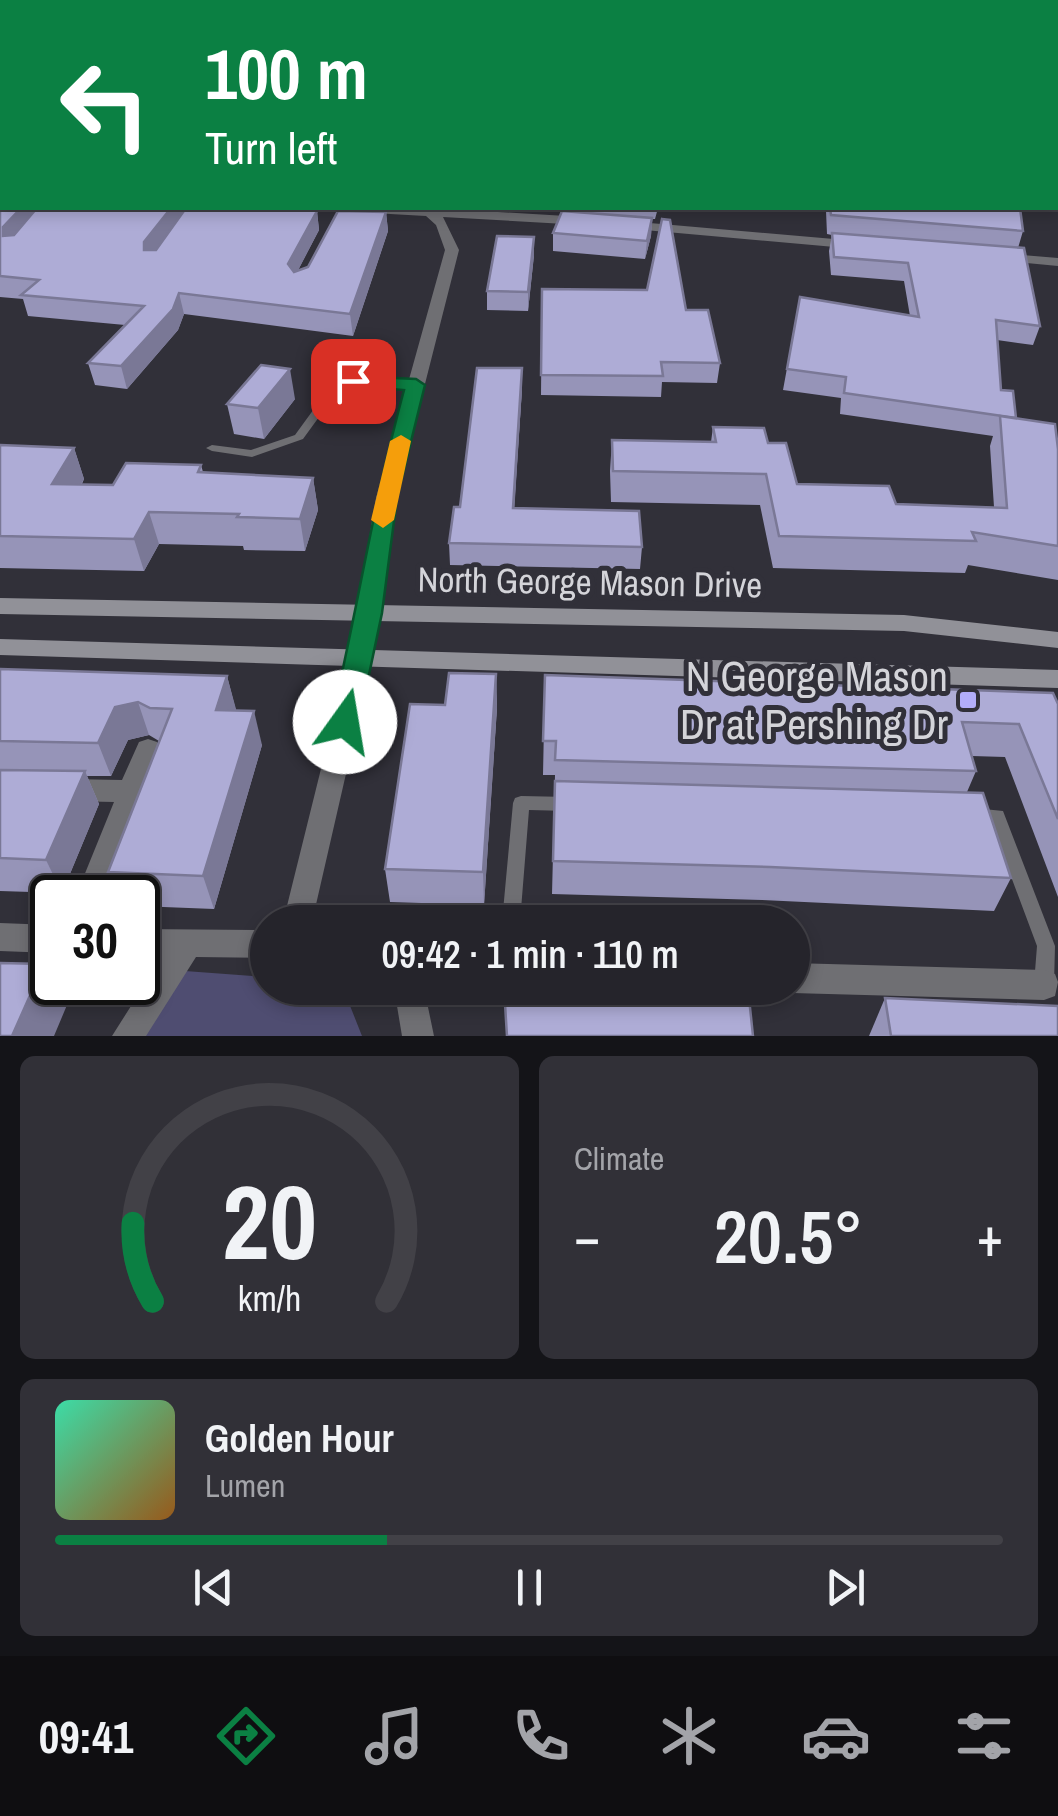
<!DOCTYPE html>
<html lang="en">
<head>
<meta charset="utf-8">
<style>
  :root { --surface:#25242b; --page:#313037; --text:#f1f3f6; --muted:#a3a4a9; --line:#424147; --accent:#0b8043 }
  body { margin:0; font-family:"Archivo Narrow",sans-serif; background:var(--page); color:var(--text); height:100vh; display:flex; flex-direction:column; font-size:38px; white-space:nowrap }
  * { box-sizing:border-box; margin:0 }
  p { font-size:32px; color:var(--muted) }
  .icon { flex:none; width:55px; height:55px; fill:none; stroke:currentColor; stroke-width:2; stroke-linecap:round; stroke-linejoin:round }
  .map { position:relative; height:1036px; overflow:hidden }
  .drawer { display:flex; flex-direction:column; gap:20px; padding:20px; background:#141418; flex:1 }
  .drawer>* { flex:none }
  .guide { position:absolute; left:0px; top:0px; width:1060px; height:210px; box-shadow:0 5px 15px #0003,0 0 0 2px var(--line); background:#0b8043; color:#fff; overflow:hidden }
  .speed { position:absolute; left:30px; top:875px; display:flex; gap:20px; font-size:50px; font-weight:700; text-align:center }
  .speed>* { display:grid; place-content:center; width:130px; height:130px; border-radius:50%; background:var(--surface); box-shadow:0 5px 15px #0003,0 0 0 2px var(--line); line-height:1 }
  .speed .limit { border:5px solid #111; border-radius:15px; background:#fff; color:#111 }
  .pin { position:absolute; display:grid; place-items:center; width:85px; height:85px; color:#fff; margin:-42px; border-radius:20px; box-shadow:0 5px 15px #0006 }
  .me { position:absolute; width:110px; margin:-55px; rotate:13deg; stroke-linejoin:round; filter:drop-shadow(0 0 8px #0008) }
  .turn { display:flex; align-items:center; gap:35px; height:210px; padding:0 40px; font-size:45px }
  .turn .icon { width:130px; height:130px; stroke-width:2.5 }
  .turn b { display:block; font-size:70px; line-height:85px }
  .big { font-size:75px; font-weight:600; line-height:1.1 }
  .drawer .card { flex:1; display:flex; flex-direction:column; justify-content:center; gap:15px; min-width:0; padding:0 35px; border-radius:15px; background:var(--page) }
  .drawer .dial { align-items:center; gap:0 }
  .dial svg { height:260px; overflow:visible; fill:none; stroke:var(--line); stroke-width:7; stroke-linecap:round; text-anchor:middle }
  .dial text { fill:var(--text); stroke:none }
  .song { display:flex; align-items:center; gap:30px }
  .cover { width:120px; height:120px; border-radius:15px; background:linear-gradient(135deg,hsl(160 70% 55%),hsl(30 70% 35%)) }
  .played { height:10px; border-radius:5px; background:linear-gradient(90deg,var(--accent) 35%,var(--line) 35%) }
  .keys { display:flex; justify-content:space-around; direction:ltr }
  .heat { display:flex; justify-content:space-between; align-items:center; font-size:55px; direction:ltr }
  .drawer .tiles { flex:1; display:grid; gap:20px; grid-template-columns:1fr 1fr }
  .card:last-child { grid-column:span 2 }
  .trip { position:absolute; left:250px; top:905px; width:560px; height:100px; border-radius:50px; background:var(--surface); box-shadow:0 5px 15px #0003,0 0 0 2px var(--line); font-weight:600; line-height:100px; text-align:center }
  .tab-bar { display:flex; height:160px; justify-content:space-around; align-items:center; background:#0f0e11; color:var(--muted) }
  .tab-bar .icon { width:70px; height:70px }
  .tab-bar .current { color:var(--accent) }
  .tab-bar b { font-size:45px; color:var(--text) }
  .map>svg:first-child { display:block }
  .green { fill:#4f4d71 }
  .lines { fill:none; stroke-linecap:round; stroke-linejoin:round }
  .lane { fill:#6f6f73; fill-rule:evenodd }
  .street { fill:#6f6f73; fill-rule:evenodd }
  .secondary { fill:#919198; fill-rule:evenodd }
  .primary { fill:#ababb5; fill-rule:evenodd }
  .wall { fill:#9694b8 }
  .shaded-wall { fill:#7a7896 }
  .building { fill:#aeacd6; stroke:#7a7896; stroke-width:2.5 }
  .route { fill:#0b8043; stroke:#07532c; stroke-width:2.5 }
  .slow { fill:#f59e0b }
  .poi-dot { fill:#b2adf9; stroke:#313039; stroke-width:4 }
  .labels { text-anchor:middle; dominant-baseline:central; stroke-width:10; stroke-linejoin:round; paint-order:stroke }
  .street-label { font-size:35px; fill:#d4d4d9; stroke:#313039 }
  .near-poi-label { font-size:42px; fill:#d4d4d9; stroke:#313039; text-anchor:end }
</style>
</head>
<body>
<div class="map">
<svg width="1058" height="1036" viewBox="0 0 1058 1036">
  <rect width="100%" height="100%" fill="#313039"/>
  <path class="green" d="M185 971 267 977 268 988H343L362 1036H127Z"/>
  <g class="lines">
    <g class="lane">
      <path d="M353 378 416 382 421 385 416 388 355 384 335 395 303 439 252 457 212 451 206 448 212 445 251 450 295 435 327 391Z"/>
      <path d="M521 796 569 797 575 799 577 804 575 809 569 811 529 810 520 922H502L513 803 515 798Z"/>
      <path d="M974 808 1003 811 1055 946 1054 984 1051 991 1044 993 1037 991 1034 984 1037 946 991 823 968 820 966 815 968 810Z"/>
    </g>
    <g class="street">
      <path d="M348 208H432L583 217 590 221 583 225 443 217 459 250 396 498 373 656 312 922H283L349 656 376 498 445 250 436 225 426 216 354 212Z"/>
      <path d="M627 221 857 241 864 245 857 249 622 228V222Z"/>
      <path d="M1000 253 1058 258V266L995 260V254Z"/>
      <path d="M148 739 157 742 161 749 104 898H75L114 802 67 801 58 798 54 790 58 782 67 779 122 780 139 742Z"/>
      <path d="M0 923 52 925V953L0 951Z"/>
      <path d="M138 929 268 930V958L196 957 146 1036H112L162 957H138Z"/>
      <path d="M792 963 1044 970 1055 974 1058 982 1055 996 1044 1000 792 993 781 988H792Z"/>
      <path d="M394 988H424L434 1036H402Z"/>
    </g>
    <g class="secondary">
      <path d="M0 598 904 615 1058 632V648L904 631 0 614Z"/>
      <path d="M0 639 1058 670V688L0 655Z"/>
    </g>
    <path class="primary" d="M0 0H17L18 2 0 5Z"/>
  </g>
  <g class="wall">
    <path d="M2 12V45L0 37V13Z"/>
    <path d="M0 189 2 208H302L301 209 317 211 319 230 298 270 308 267 386 212 388 231 353 336 184 314 178 330 127 389 95 385 88 363 125 325 28 316 23 299 0 297Z"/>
    <path d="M569 208H658L655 219H652L651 236 645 259 553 251V233L569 212Z"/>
    <path d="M772 208H1020L1023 231 1018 248 1040 326 1033 345 997 340 1001 390 1016 418 1058 449V580L968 565 965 573 773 568 760 505 611 502 610 471 612 440 711 442 713 427 768 443 797 484 896 504 994 507 990 446 993 436 840 414 841 398 783 390 800 297 910 316 904 281 831 275 829 251 832 235 827 234 826 211Z"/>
    <path d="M534 255 528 311 487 310V291Z"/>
    <path d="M542 289 686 310 720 363 717 383 662 382 661 397 541 395Z"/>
    <path d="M522 389 514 508 642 547 640 569 450 565 449 543 460 507Z"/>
    <path d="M295 399 264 439 234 434 227 404Z"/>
    <path d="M0 445 74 448 84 479 82 484 113 485 201 465 203 472 313 478 318 510 305 551 244 550 243 546 159 544 144 571 0 568Z"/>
    <path d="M0 669 227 676 236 711 262 745 214 909 138 906V898H118L108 872 159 741 149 735 128 740 111 776H87L99 804 62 893 0 891Z"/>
    <path d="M496 674 497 708 484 905 390 902 385 869 445 705Z"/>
    <path d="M545 675 1058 704V897L1005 757 972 756 976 771 967 792 1011 878 994 911 762 900 552 894 555 775H543Z"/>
    <path d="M885 998 1058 1036H869Z"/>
  </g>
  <g class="shaded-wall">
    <path d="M124 0H182L177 2H124Z"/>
    <path d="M2 73V125L0 126V74Z"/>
    <path d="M21 208H44L9 246 3 236V227Z"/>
    <path d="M171 208H190L149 271 144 250V242Z"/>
    <path d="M317 211 319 230 291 284 288 264Z"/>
    <path d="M386 212 388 231 353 336 350 314Z"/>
    <path d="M652 218 651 236 645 259 647 241Z"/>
    <path d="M534 237V255L528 311V292Z"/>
    <path d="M179 293 184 314 178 330 127 389 121 366Z"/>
    <path d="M522 368V389L513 530V508Z"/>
    <path d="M290 369 295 399 264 439 258 408Z"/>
    <path d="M74 448 84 479 63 515 52 484Z"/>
    <path d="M313 478 318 510 305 551 300 519Z"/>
    <path d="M149 512 159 544 144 571 134 539Z"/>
    <path d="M496 674 497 708 484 905 483 872Z"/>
    <path d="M227 676 236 709 225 744 216 710Z"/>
    <path d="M138 702 149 735 128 740 111 776 98 743 115 707Z"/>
    <path d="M254 711 262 745 214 909 203 876Z"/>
    <path d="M85 771 99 804 62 893 46 860Z"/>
    <path d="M44 964 52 979V982H54L67 1005 54 1036H12Z"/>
  </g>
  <g class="building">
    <path d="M29 0H144L140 2H24Z"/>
    <path d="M282 0H1047L1045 2H278Z"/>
    <path d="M0 57H2V73L0 74Z"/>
    <path d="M2 187V208H21L3 227V236L14 235 37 208H171L144 242V250H156L186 208H286L317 211 288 264 294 272 308 267 338 211 386 212 350 314 179 293 173 309 121 366 88 363 144 306 21 295 39 280 0 276V189Z"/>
    <path d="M830 208H1020L1023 231 831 215Z"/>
    <path d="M562 211 652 218 647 241 553 233Z"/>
    <path d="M662 219 670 220 686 310H708L720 363 661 362 663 376 541 375 542 289 647 290Z"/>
    <path d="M832 233 1024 248 1040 326 996 320 1001 390 1013 391 1016 418 844 393 846 377 787 369 800 297 919 317 908 263 834 257Z"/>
    <path d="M497 236 534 237 528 292 487 291Z"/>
    <path d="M261 365 290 369 258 408 227 404Z"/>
    <path d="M477 368H522L513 508 639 511 642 547 449 543 454 507H460Z"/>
    <path d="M1000 416 1055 424 1058 449V546L972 532 976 541 779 536 766 474 613 471 612 440 716 442 713 427 764 428 768 443H786L797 484 889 486 896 504 1007 508Z"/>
    <path d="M0 445 74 448 52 484 113 485 126 463 201 465 198 472 313 478 300 519 237 517 239 514 149 512 134 539 0 536Z"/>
    <path d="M0 669 227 676 216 710 254 711 203 876 108 872 172 709 150 708 138 702 115 707 98 743 0 741Z"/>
    <path d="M449 673 496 674 483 872 385 869 410 704 445 705Z"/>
    <path d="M545 675 1053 693 1058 704V819L1019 724 962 722 976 771 555 760 556 741H543Z"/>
    <path d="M0 770 85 771 46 860 0 858Z"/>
    <path d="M555 781 983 793 1011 878 770 867 553 861Z"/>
    <path d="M0 963 44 964 12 1036H0Z"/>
    <path d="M504 988H633L749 998 753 1036H507Z"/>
    <path d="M885 998 1058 1006V1036H891Z"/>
  </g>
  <path class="route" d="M353 376 416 379 425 385 397 498 382 613 359 722 355 730H335L331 722C357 612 374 500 404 390L346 385 343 381Z"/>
  <path class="slow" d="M401 435 411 441 394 520 383 528 371 520 390 441Z"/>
  <rect class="poi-dot" x="958" y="690" width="20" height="20" rx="5"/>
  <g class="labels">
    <g class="street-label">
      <text transform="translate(590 582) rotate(1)">North George Mason Drive</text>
    </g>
    <g class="near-poi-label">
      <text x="948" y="676">N George Mason<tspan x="948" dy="48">Dr at Pershing Dr</tspan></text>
    </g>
  </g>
</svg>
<div class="speed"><div class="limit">30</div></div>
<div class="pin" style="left:353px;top:381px;background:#d93025"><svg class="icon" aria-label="arrive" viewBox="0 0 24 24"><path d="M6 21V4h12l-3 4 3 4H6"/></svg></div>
<svg class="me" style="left:345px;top:722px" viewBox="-20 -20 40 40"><circle r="19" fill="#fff"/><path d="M0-13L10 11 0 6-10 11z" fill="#0b8043"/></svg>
<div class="trip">09:42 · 1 min · 110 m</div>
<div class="guide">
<div class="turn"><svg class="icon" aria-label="left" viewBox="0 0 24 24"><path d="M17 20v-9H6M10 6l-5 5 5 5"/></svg><div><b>100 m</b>Turn left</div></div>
</div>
</div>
<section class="drawer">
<div class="tiles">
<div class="card dial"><svg viewBox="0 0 100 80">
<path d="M14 69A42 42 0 1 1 86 69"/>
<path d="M14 69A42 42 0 0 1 8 45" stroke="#0b8043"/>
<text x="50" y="56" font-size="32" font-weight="700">20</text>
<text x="50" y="72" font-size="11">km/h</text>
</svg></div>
<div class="card"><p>Climate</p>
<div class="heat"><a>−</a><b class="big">20.5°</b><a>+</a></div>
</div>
<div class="card">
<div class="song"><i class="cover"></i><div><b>Golden Hour</b><p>Lumen</p></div></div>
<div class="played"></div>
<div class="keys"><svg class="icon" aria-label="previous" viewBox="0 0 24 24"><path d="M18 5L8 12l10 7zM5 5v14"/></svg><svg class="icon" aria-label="pause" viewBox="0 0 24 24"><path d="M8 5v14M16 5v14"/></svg><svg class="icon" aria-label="next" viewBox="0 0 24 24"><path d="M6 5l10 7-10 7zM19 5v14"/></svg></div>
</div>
</div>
</section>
<nav class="tab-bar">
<b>09:41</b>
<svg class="icon current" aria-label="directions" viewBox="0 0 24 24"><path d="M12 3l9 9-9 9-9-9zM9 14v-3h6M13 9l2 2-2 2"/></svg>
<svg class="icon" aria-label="music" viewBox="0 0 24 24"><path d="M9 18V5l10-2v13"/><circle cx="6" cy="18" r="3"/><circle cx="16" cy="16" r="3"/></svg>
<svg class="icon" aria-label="phone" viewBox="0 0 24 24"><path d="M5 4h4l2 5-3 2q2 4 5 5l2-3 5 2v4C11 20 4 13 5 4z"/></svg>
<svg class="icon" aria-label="climate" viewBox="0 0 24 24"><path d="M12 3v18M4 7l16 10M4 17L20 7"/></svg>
<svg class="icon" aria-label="car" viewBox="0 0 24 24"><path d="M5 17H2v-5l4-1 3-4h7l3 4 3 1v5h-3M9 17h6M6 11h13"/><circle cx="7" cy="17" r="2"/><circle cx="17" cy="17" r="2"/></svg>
<svg class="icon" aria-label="filters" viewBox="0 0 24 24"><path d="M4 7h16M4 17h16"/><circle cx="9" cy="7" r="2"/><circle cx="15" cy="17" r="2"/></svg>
</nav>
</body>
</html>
